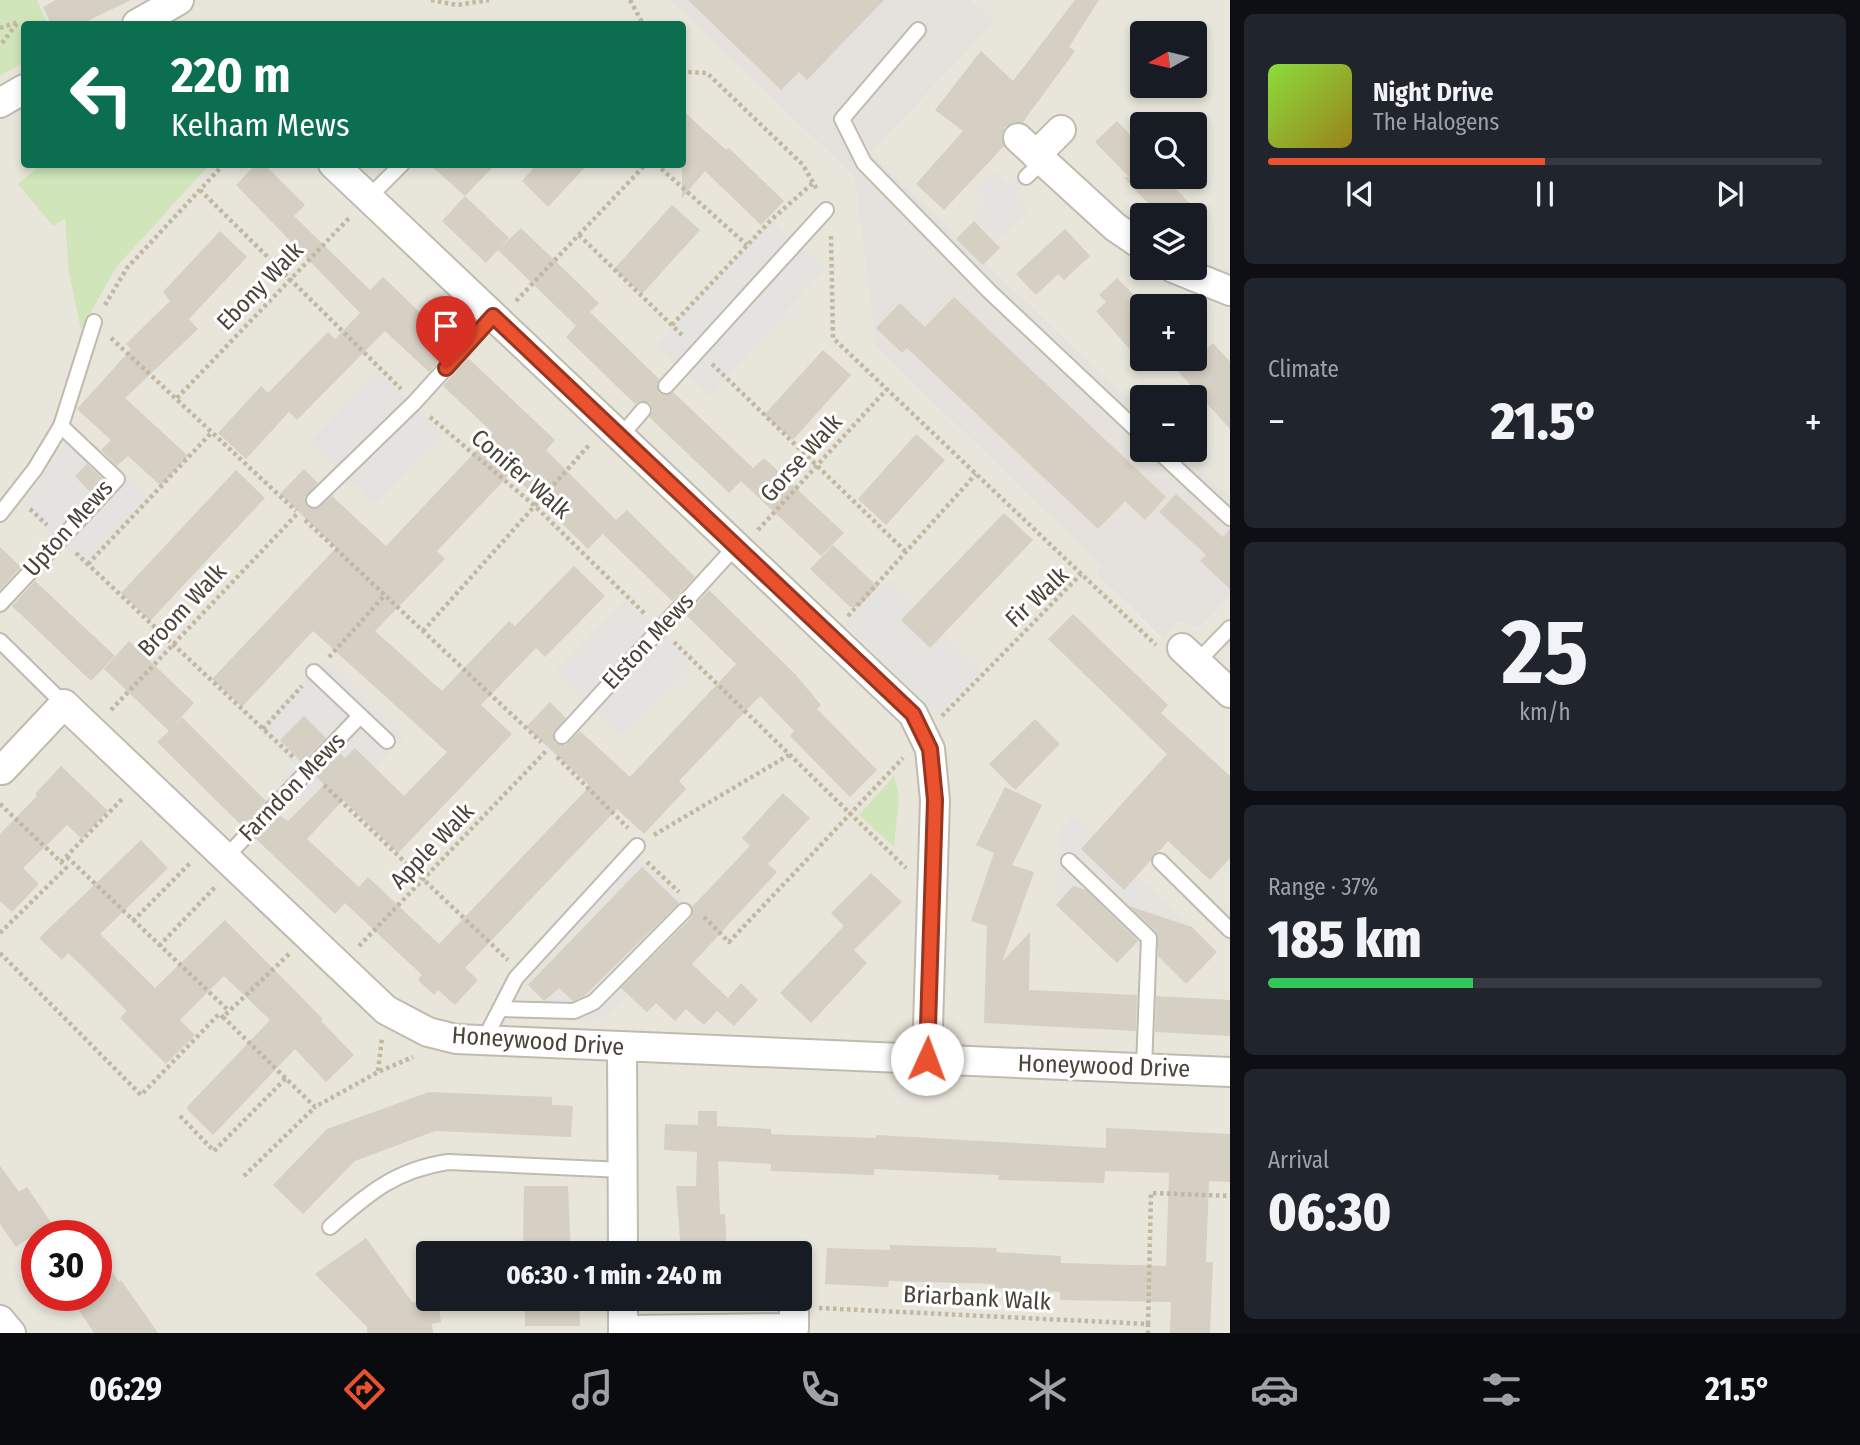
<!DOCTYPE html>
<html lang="en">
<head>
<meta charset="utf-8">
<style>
  :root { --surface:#171b24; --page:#20242c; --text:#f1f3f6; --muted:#9ea1a6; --line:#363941; --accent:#e9512f }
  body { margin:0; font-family:"Fira Sans Condensed",sans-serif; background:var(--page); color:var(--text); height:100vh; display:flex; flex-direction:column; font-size:26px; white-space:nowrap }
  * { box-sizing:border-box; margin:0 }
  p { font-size:23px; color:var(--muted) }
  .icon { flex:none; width:38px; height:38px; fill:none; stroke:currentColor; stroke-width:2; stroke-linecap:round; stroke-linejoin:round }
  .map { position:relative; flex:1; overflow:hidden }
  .drawer { display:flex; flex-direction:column; gap:14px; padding:14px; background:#0d0f14; width:630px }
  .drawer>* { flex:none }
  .guide { position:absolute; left:21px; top:21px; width:665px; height:147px; border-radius:7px; box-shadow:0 4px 10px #0003; background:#0b6e4f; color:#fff; overflow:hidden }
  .needle { width:46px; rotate:262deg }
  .buttons { position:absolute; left:1130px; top:21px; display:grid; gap:14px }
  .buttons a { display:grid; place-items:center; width:77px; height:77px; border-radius:7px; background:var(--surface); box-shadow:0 4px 10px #0003; font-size:35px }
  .speed { position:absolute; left:21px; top:1220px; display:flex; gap:14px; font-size:35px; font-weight:700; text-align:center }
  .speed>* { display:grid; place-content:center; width:91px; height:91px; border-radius:50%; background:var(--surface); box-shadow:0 4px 10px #0003; line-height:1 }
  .speed .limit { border:10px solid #d22; background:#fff; color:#111 }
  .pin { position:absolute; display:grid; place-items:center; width:60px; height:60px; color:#fff; margin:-72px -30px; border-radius:50% 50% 50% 0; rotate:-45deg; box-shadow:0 0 7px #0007 }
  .pin .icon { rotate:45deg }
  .me { position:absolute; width:77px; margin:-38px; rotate:2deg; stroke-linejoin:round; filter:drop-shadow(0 0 5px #0008) }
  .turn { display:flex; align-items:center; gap:24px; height:147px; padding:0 35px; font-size:32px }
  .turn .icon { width:91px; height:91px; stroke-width:2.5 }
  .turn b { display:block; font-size:49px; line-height:60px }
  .big { font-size:52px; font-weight:800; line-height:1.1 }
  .drawer .card { flex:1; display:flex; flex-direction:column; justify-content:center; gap:10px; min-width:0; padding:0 24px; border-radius:10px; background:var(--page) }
  .drawer .dial { align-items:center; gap:0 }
  .dial b { font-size:91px; line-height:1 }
  .song { display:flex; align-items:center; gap:21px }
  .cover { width:84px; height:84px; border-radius:10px; background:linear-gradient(135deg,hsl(90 70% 55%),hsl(50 70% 35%)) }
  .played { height:7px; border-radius:4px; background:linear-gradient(90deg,var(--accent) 50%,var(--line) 50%) }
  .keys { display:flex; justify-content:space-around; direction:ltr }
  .heat { display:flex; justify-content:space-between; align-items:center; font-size:38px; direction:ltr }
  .charge { height:10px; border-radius:5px; background:linear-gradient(90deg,#34c759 37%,var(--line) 0) }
  .trip { position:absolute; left:416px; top:1241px; width:396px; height:70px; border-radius:7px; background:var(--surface); box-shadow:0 4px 10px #0003; font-weight:800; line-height:70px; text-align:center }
  .menu { display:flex; height:112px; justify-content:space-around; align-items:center; background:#090b0e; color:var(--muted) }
  .menu .icon { width:49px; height:49px }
  .menu .active { color:var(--accent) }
  .menu b { font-size:32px; color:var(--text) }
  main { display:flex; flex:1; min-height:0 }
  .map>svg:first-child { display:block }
  .residential { fill:#e8e5db; fill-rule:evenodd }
  .industrial { fill:#e5e2dd }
  .green { fill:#d0e5b9 }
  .parking { fill:#e4e3e0 }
  .building { fill:#d6cfc3 }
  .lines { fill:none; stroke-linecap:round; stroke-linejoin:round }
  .service-casing { stroke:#c0bbaf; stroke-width:18 }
  .minor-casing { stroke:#c0bbaf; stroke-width:32 }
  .path { stroke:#c1b7a2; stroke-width:4.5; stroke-dasharray:3.5 3.5; stroke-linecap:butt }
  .service { stroke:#fff; stroke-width:14 }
  .minor { stroke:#fff; stroke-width:28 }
  .route-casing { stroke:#97351f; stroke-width:18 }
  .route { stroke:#e9512f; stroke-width:12 }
  .labels { text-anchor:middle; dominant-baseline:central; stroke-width:6; stroke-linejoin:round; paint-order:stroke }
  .street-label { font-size:24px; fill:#49443a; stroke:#fff }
</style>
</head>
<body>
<main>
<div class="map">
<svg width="1230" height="1333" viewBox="0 0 1230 1333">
  <rect width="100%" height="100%" fill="#f5f3ec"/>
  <g class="residential">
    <path d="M37 0H669L854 177 876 347 1101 566 1095 573 1161 639 1179 622 1199 628 1230 596V1333H0V76L24 62V164H682V24H48ZM37 1236H96V1295H37ZM429 1253H800V1298H429Z"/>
    <path d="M971 0H1230V497L1181 450H1195V397H1143V413L871 153 994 23ZM1143 33H1195V86H1143ZM1143 124H1195V177H1143ZM1143 215H1195V268H1143ZM1143 306H1195V359H1143Z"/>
  </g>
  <path class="industrial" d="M669 0H971L995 22 871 153 1143 413V450H1181L1230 497V596L1199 628 1179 622 1162 639 1095 573 1101 566 876 347 854 177Z"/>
  <g class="green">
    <path d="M0 0H37L48 24H24V62L0 76Z"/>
    <path d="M42 164 209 165 117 266 81 329 69 273 65 218 53 226 18 184Z"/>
    <path d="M894 776 899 797 894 847 859 815Z"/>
  </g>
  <g class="parking">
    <path d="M994 171 1009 187 1024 174 1030 180 1015 194 1030 210 997 241 972 215 987 201 975 188Z"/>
    <path d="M771 220 825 269 710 396 656 346Z"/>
    <path d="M377 371 443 434 375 504 310 442Z"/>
    <path d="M75 429 152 498 86 568 23 505Z"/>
    <path d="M889 579 981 671 936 715 845 623Z"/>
    <path d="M625 600 690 663 621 736 555 672Z"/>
    <path d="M325 659 406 736 325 821 281 779 295 765 257 730Z"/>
    <path d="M1074 816 1218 952 1202 968 1186 952 1168 968 1156 957 1153 1032 1140 1031 1144 953 1134 946 1117 963 1056 904 1059 832Z"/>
    <path d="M626 844 719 936 646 1014 627 996 605 1017 593 1021 565 1020 510 970Z"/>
  </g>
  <g class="building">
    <path d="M56 0H131L81 24H51L43 7Z"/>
    <path d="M688 0H884L807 80 799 72 781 90Z"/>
    <path d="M1075 0H1099L1069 47 1075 51 1023 122H1014L1005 127 1002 135 1004 146 944 210 916 184 963 131 935 110 981 51 1013 81Z"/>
    <path d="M682 110 726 150 729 148 784 201 761 225 705 171 682 198Z"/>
    <path d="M1117 121 1136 141 1133 143 1143 153V177H1164L1201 215H1160L1141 196 1124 177H1129L1095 142Z"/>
    <path d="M256 164H264L305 205 294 216 370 290 383 277 454 345 429 372 385 331 297 420 289 412 246 459 218 433 261 386 268 393 328 332 335 339 360 313 236 185Z"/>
    <path d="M429 164H496L465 196 509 238 499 249 521 228 599 303 590 312 659 379 657 385 659 393 665 395 673 392 753 468 746 475 764 458 844 533 821 556 741 481 729 493 649 417 653 411 650 403 640 401 635 404 566 337 576 326 498 250 486 263 442 221 465 196Z"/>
    <path d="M537 164H588L548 207 522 181Z"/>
    <path d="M672 205 700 230 642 294 614 269Z"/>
    <path d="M974 221 1000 248 983 265 956 239Z"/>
    <path d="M1065 229 1090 256 1064 280 1058 274 1036 295 1016 274Z"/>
    <path d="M220 231 247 257 189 319 198 329 125 398 188 456 161 486 128 456 117 466 101 450 111 440 77 409 131 349 126 344 170 301 163 292Z"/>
    <path d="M1117 278 1143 304V364L1096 311 1106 302 1099 295Z"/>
    <path d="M954 297 1166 497 1145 520 1125 501 1098 529 907 348 902 353 876 328 900 303 925 327Z"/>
    <path d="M1213 343 1230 362V429L1167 359H1196Z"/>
    <path d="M823 350 851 375 793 440 764 415Z"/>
    <path d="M468 358 555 440 546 450 616 520 627 510 695 577 672 601 603 534 615 521 588 549 511 473 437 551 445 559 375 631 442 691 509 621 515 626 574 566 605 596 545 657 536 648 481 705 512 734 398 853 343 800 307 839 359 887 368 877 439 944 590 786 526 727 550 702 566 718 553 733 555 743 566 745 580 731 630 777 736 664 686 615 709 590 795 674 821 705 817 709 877 770 850 797 790 736 794 731 760 696 679 781 686 789 644 834 617 809 465 968 478 980 455 1005 438 990 434 995 418 980 422 975 345 903 335 914 256 839 279 815 288 821 324 785 316 776 339 752 345 758 355 748 404 796 447 752 313 631 242 707 212 679 336 548 280 494 304 469 318 483 305 497 308 507 317 509 332 496 386 546 493 433 443 386Z"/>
    <path d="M916 434 945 460 886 525 858 499Z"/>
    <path d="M87 464 103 479 90 492 75 476Z"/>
    <path d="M236 470 265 498 150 621 121 593Z"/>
    <path d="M1176 494 1223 537 1230 529V589L1200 561 1206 555 1159 512Z"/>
    <path d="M1004 513 1033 540 930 648 901 620Z"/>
    <path d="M833 545 878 587 859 607H850L810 569Z"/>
    <path d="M0 547 21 567 0 590Z"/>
    <path d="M35 581 115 656 91 681 12 606Z"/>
    <path d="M1073 614 1168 705 1161 713 1230 776V858L1210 880 1168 841 1124 890 1081 849 1167 754 1048 639Z"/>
    <path d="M129 641 194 703 170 729 182 717 266 801 242 826 157 742 169 731 104 669Z"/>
    <path d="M304 716 326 738 302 763 280 740Z"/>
    <path d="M1035 719 1060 744 1015 790 989 764Z"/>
    <path d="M61 766 108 811 82 839 67 825 23 868 39 884 12 912 0 901V834L37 796 35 794Z"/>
    <path d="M1005 787 1042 805 1012 865 1034 872 1002 962 1030 932 1029 990 1137 995 1136 1031 984 1023 987 926 971 921 994 853 976 845Z"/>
    <path d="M783 793 810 818 768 864 777 872 692 964 728 998 741 983 758 1000 734 1026 717 1011 704 1025 686 1009 675 1021 656 1003 647 1012 621 988 691 918 692 907 750 846 742 838Z"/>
    <path d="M141 840 168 868 100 934 155 988 225 920 323 1019 321 1021 354 1055 326 1082 295 1049 213 1135 186 1108 270 1020 224 976 180 1020 195 1035 166 1064 120 1018 127 1011 83 967 68 953 62 960 39 938Z"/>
    <path d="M642 867 679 903 584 996 573 1001 559 988 544 1001 528 985Z"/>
    <path d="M871 873 902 902 854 950 867 963 811 1023 780 993 844 926 831 913Z"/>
    <path d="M1073 886 1086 890 1138 941 1117 963 1056 905Z"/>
    <path d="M1129 906 1192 927 1217 952 1186 984 1158 956 1156 931Z"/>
    <path d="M1156 996 1230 1000V1036L1155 1032Z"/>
    <path d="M429 1092 552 1097V1105L573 1106 571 1137 435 1131 355 1161 303 1214 273 1185 327 1129Z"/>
    <path d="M698 1111H717V1126L771 1129V1134L793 1135 876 1138V1135L1106 1148V1128L1230 1134V1182L1209 1181 1206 1262H1213L1210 1333H1170L1171 1302 1060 1300V1292L995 1288V1284L889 1281 888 1287 825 1284 827 1248 890 1250V1245L997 1248 996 1252 1061 1256V1263L1166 1266 1169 1173 1105 1171 1104 1183 998 1180 999 1175 874 1169V1175L771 1171V1164L718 1161 720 1214H725L727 1253H681L676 1186H696L697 1152 664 1150 665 1124 698 1125Z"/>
    <path d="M0 1166 19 1192 27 1187 60 1236H32L16 1247 0 1224Z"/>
    <path d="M524 1186H568L571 1252 523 1251Z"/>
    <path d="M366 1238 412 1302 438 1301 441 1322 432 1324 433 1333H367V1327L315 1274Z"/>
    <path d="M96 1249 119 1282 121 1280 158 1333H94L69 1295H96Z"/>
    <path d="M525 1298H579L580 1326H525Z"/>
  </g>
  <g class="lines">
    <defs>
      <g id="service">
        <path d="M918 30 842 119 864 163 989 291 1143 436"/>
        <path d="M1026 177 1043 161"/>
        <path d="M368 198 402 164"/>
        <path d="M666 386 826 210"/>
        <path d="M620 437 643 410"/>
        <path d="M1157 450 1230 518"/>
        <path d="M314 500 414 403 493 316"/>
        <path d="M0 514 35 469 61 426 94 322"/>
        <path d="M0 604 117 479 61 426"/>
        <path d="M0 641 64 704"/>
        <path d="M1197 662 1230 628"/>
        <path d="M314 672 387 741"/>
        <path d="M562 736 736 546"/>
        <path d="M225 858 360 716"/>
        <path d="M1069 861 1149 938 1144 1068"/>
        <path d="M1160 861 1230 930"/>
        <path d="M500 1009 574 1011 594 1002 684 911"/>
        <path d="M484 1040 516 978 637 846"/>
        <path d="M330 1227C369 1193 395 1170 448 1162L623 1170"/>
      </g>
      <g id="minor">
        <path d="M137 24 179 0"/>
        <path d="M0 103 24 89"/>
        <path d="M1018 138 1115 227 1143 246"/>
        <path d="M1036 155 1061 130"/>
        <path d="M333 164 913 714 930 749 935 800 927 1059"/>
        <path d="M1173 268 1230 291"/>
        <path d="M1182 648 1230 693"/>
        <path d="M2 770 64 704 386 1010 428 1032 456 1039 1230 1072"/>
        <path d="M622 1048 623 1253"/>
        <path d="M623 1298V1333"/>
        <path d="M0 1320 11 1333"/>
        <path d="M623 1330 794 1328V1298"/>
      </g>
    </defs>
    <use href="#service" class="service-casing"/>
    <use href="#minor" class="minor-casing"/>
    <g class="path">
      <path d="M431 0 457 5 489 0"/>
      <path d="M630 0 643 24"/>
      <path d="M0 28 18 22 0 46"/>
      <path d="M682 75 688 72 707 73 803 165 818 191"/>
      <path d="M656 164 747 245"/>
      <path d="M200 190 401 389"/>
      <path d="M579 235 683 336"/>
      <path d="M831 236 833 338 1156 645"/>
      <path d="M516 301 646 164"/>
      <path d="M105 305 127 268 224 164"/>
      <path d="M672 325 771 220 814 182"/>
      <path d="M111 338 296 511"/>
      <path d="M712 364 905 551"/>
      <path d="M177 398 350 217"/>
      <path d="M430 417 535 506 645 614"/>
      <path d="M30 509 47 525"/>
      <path d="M305 520 541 742"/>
      <path d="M758 530 887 389"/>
      <path d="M76 553 294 758"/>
      <path d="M88 564 212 432"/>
      <path d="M848 616 976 474"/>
      <path d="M423 631 590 444"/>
      <path d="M674 642 906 868"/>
      <path d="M329 657 385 595"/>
      <path d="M111 710 298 513"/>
      <path d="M942 716 1081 574"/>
      <path d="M263 729 302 686"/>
      <path d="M557 757 628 828"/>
      <path d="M324 785 508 960"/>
      <path d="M0 804 61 862 124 797"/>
      <path d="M654 835 789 755"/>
      <path d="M67 857 229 1011"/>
      <path d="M647 862 679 892"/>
      <path d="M704 917 729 942 903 758"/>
      <path d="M133 921 192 861"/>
      <path d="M0 933 66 868 61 862"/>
      <path d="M159 946 217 885"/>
      <path d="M359 946 547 750"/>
      <path d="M0 953 141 1095 219 1014 223 1017"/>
      <path d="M289 954 223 1017 315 1107 378 1072 413 1057"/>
      <path d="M378 1071 382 1038"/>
      <path d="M180 1116 214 1151 286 1078"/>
      <path d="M244 1176 315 1107"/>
      <path d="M819 1308 1148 1324V1333"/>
      <path d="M1148 1324 1151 1193 1230 1196"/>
    </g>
    <use href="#service" class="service"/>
    <use href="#minor" class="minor"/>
  </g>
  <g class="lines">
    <defs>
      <path id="route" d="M446 368 493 316 913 714 930 749 935 800 927 1059"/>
    </defs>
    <use href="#route" class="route-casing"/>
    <use href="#route" class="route"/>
  </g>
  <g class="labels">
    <g class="street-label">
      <text transform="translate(260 286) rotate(-46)">Ebony Walk</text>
      <text transform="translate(801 458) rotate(-48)">Gorse Walk</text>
      <text transform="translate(521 474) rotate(41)">Conifer Walk</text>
      <text transform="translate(68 528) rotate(-48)">Upton Mews</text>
      <text transform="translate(1037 597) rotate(-43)">Fir Walk</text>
      <text transform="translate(182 610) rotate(-47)">Broom Walk</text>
      <text transform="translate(648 641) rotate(-47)">Elston Mews</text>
      <text transform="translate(292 787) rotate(-46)">Farndon Mews</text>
      <text transform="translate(432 846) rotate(-46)">Apple Walk</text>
      <text transform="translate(538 1041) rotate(4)">Honeywood Drive</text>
      <text transform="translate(1104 1066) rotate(2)">Honeywood Drive</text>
      <text transform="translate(977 1298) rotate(3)">Briarbank Walk</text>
    </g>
  </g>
</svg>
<div class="buttons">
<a><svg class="needle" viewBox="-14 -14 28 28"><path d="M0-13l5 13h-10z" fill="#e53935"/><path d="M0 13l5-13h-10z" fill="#9ea1a6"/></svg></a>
<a><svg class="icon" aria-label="search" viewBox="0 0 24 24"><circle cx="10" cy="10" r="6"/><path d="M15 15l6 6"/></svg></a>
<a><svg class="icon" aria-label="layers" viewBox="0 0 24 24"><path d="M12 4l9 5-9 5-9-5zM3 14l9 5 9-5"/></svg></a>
<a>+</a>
<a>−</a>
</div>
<div class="speed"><div class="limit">30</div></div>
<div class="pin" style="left:446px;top:368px;background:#d93025"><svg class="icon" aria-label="arrive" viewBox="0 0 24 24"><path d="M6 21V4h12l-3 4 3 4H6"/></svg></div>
<svg class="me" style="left:927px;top:1059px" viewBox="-20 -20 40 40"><circle r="19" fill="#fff"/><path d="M0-13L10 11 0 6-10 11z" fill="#e9512f"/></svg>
<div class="trip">06:30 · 1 min · 240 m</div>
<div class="guide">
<div class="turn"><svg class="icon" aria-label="left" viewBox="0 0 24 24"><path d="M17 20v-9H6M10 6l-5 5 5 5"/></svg><div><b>220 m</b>Kelham Mews</div></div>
</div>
</div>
<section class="drawer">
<div class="card">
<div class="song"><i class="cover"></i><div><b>Night Drive</b><p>The Halogens</p></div></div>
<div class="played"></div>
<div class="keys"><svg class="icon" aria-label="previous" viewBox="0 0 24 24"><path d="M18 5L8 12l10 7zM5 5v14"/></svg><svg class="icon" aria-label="pause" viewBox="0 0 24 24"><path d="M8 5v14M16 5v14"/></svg><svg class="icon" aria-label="next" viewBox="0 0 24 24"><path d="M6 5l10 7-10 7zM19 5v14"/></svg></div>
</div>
<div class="card"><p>Climate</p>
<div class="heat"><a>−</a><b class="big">21.5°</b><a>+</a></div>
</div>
<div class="card dial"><b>25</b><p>km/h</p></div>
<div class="card"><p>Range · 37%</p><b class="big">185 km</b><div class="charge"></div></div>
<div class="card"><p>Arrival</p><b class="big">06:30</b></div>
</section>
</main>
<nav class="menu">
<b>06:29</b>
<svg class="icon active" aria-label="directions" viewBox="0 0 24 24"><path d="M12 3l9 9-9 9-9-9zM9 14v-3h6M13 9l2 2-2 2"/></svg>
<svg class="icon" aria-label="music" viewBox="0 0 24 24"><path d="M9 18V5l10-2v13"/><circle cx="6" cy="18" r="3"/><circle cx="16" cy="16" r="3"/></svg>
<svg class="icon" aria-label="phone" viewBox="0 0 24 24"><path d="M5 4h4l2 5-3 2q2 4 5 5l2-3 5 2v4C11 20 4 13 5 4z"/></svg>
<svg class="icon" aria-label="climate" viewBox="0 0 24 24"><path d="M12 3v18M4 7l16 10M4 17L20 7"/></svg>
<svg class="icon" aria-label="car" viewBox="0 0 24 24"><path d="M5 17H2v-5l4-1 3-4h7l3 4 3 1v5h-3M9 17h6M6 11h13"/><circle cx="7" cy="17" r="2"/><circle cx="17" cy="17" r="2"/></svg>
<svg class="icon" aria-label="filters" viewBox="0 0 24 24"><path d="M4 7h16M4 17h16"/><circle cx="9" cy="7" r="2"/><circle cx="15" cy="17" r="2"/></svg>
<b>21.5°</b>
</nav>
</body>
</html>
